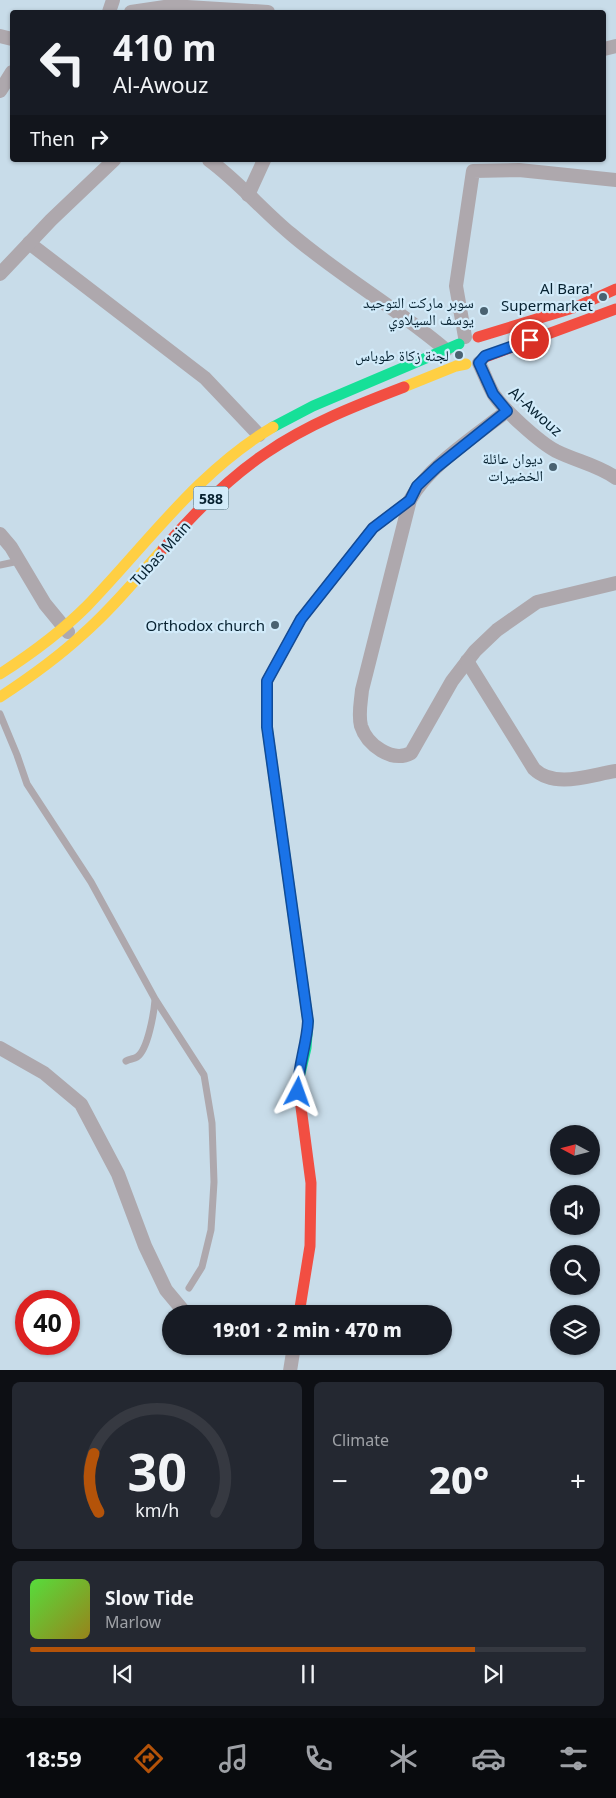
<!DOCTYPE html>
<html lang="en">
<head>
<meta charset="utf-8">
<style>
  :root { --surface:#171b24; --page:#242831; --text:#f1f3f6; --muted:#9ea1a6; --line:#363941; --accent:#b45309 }
  body { margin:0; font-family:"Noto Sans","Noto Naskh Arabic",sans-serif; background:var(--page); color:var(--text); height:100vh; display:flex; flex-direction:column; font-size:19px; white-space:nowrap }
  * { box-sizing:border-box; margin:0 }
  p { font-size:16px; color:var(--muted) }
  .icon { flex:none; width:28px; height:28px; fill:none; stroke:currentColor; stroke-width:2; stroke-linecap:round; stroke-linejoin:round }
  .map { position:relative; height:1370px; overflow:hidden }
  .details { display:flex; flex-direction:column; gap:12px; padding:12px; background:#0d0f14; flex:1 }
  .details>* { flex:none }
  .banner { position:absolute; left:10px; top:10px; width:596px; height:152px; border-radius:5px; box-shadow:0 1px 4px #0004; background:#171b24; color:var(--text); overflow:hidden }
  .needle { width:32px; rotate:277deg }
  .controls { position:absolute; left:550px; top:1125px; display:grid; gap:10px }
  .controls a { display:grid; place-items:center; width:50px; height:50px; border-radius:50%; background:var(--surface); box-shadow:0 1px 4px #0004; font-size:25px }
  .speed { position:absolute; left:15px; top:1290px; display:flex; gap:10px; font-size:25px; font-weight:700; text-align:center }
  .speed>* { display:grid; place-content:center; width:65px; height:65px; border-radius:50%; background:var(--surface); box-shadow:0 1px 4px #0004; line-height:1 }
  .speed .limit { border:8px solid #d22; background:#fff; color:#111 }
  .pin { position:absolute; display:grid; place-items:center; width:42px; height:42px; color:#fff; margin:-21px; border:2px solid #fff; border-radius:50%; box-shadow:0 1px 5px #0007 }
  .me { position:absolute; width:55px; margin:-28px; rotate:4deg; stroke-linejoin:round; filter:drop-shadow(0 0 4px #0008) }
  .turn { display:flex; align-items:center; gap:18px; height:105px; padding:0 20px; font-size:22px }
  .turn .icon { width:65px; height:65px; stroke-width:2.5 }
  .turn b { display:block; font-size:35px; line-height:42px }
  .then { display:flex; align-items:center; height:48px; padding:0 20px; background:#0003; gap:10px; font-size:19px }
  .big { font-size:38px; font-weight:800; line-height:1.1 }
  .details .tile { flex:1; display:flex; flex-direction:column; justify-content:center; gap:8px; min-width:0; padding:0 18px; border-radius:8px; background:var(--page) }
  .details .dial { align-items:center; gap:0 }
  .dial svg { height:130px; overflow:visible; fill:none; stroke:var(--line); stroke-width:7; stroke-linecap:round; text-anchor:middle }
  .dial text { fill:var(--text); stroke:none }
  .song { display:flex; align-items:center; gap:15px }
  .cover { width:60px; height:60px; border-radius:8px; background:linear-gradient(135deg,hsl(110 70% 55%),hsl(50 70% 35%)) }
  .played { height:5px; border-radius:2px; background:linear-gradient(90deg,var(--accent) 80%,var(--line) 80%) }
  .keys { display:flex; justify-content:space-around; direction:ltr }
  .heat { display:flex; justify-content:space-between; align-items:center; font-size:28px; direction:ltr }
  .details .tiles { flex:1; display:grid; gap:12px; grid-template-columns:1fr 1fr }
  .tile:last-child { grid-column:span 2 }
  .trip { position:absolute; left:162px; top:1305px; width:290px; height:50px; border-radius:25px; background:var(--surface); box-shadow:0 1px 4px #0004; font-weight:800; line-height:50px; text-align:center }
  .menu { display:flex; height:80px; justify-content:space-around; align-items:center; background:#090b0e; color:var(--muted) }
  .menu .icon { width:35px; height:35px }
  .menu .active { color:var(--accent) }
  .menu b { font-size:22px; color:var(--text) }
  .map>svg:first-child { display:block }
  .lines { fill:none; stroke-linecap:round; stroke-linejoin:round }
  .lane { stroke:#aea8ad; stroke-width:7 }
  .street { stroke:#aea8ad; stroke-width:14 }
  .fast { stroke:#16e098; stroke-width:11 }
  .slow { stroke:#ffcf43; stroke-width:11 }
  .jam { stroke:#f24e42; stroke-width:11 }
  .route-casing { stroke:#114b97; stroke-width:12 }
  .route { stroke:#1a73e8; stroke-width:9 }
  .poi-dot { fill:#4a6271; stroke:#d2ebfa; stroke-width:2 }
  .labels { text-anchor:middle; dominant-baseline:central; stroke-width:4.5; stroke-linejoin:round; paint-order:stroke }
  .shield { fill:#d2ebfa; stroke:#435e6d; stroke-width:1 }
  .shield-label { font-size:14px; font-weight:bold; fill:#062130 }
  .poi-label { font-size:15px; fill:#062130; stroke:#d2ebfa; text-anchor:end }
  .street-label { font-size:15px; fill:#062130; stroke:#d2ebfa }
</style>
</head>
<body>
<div class="map">
<svg width="616" height="1371" viewBox="0 0 616 1371">
  <rect width="100%" height="100%" fill="#c8dce9"/>
  <g class="lines">
    <g class="lane">
      <path d="M0 565 19 561"/>
      <path d="M0 714 17 755 27 784 91 882 155 999 204 1075 212 1123 214 1182 211 1230 202 1267 189 1288"/>
      <path d="M126 1061C129 1059 134 1059 137 1057 148 1050 154 1012 155 1000"/>
    </g>
    <g class="street">
      <path d="M109 12 113 0"/>
      <path d="M131 12 171 6 268 12"/>
      <path d="M0 36 12 39"/>
      <path d="M604 49 616 46"/>
      <path d="M0 91 12 72"/>
      <path d="M209 160C239 182 263 211 291 234 340 276 397 308 446 350"/>
      <path d="M248 195 264 160"/>
      <path d="M29 243 205 378 259 435"/>
      <path d="M0 274 51 220 114 160"/>
      <path d="M465 337 456 286 473 171 519 170 616 180"/>
      <path d="M479 363C484 373 488 385 494 395 505 411 539 442 556 451 576 461 598 465 616 478"/>
      <path d="M507 411C477 435 428 466 410 500L362 690C361 702 358 714 361 726 367 745 392 763 411 753L452 681 475 651 497 630 537 602 616 583"/>
      <path d="M0 534 11 547 45 604 68 632"/>
      <path d="M467 661 534 769C555 789 590 775 616 771"/>
      <path d="M0 1048 44 1073 81 1104 118 1174 145 1246 166 1290 186 1314"/>
      <path d="M290 1371 294 1346"/>
    </g>
    <g class="fast">
      <path d="M273 427 313 406 459 344"/>
      <path d="M267 709V727L308 1021 306 1048 298 1082 299 1092"/>
    </g>
    <g class="slow">
      <path d="M404 387 456 366 466 364"/>
      <path d="M0 674C31 654 61 632 87 606 147 544 198 471 273 427"/>
      <path d="M0 697C29 678 57 658 82 635 112 609 137 578 163 549"/>
    </g>
    <g class="jam">
      <path d="M478 337 576 307 616 289"/>
      <path d="M485 357 616 309"/>
      <path d="M163 549C194 513 227 479 266 453 308 424 357 405 404 387"/>
      <path d="M267 709V681L301 619 373 528 410 500"/>
      <path d="M299 1314 310 1246 311 1183 299 1092"/>
    </g>
  </g>
  <g class="lines">
    <defs>
      <path id="route" d="M298 1092C297 1068 307 1045 308 1021L267 727V681L301 619 373 528 410 500 417 486 437 467 507 411 493 394 479 363 485 356 530 340"/>
    </defs>
    <use href="#route" class="route-casing"/>
    <use href="#route" class="route"/>
  </g>
  <g class="poi-dot">
    <circle cx="603" cy="297" r="5"/>
    <circle cx="484" cy="311" r="5"/>
    <circle cx="459" cy="355" r="5"/>
    <circle cx="553" cy="467" r="5"/>
    <circle cx="275" cy="625" r="5"/>
  </g>
  <g class="labels">
    <rect class="shield" x="193.5" y="486.5" width="35" height="23" rx="4"/>
    <g class="shield-label">
      <text x="211" y="498">588</text>
    </g>
    <g class="poi-label">
      <text x="593" y="288">Al Bara'<tspan x="593" dy="17">Supermarket</tspan></text>
      <text x="474" y="302">سوبر ماركت التوحيد<tspan x="474" dy="17">يوسف السيلاوي</tspan></text>
      <text x="449" y="355">لجنة زكاة طوباس</text>
      <text x="543" y="458">ديوان عائلة<tspan x="543" dy="17">الخضيرات</tspan></text>
      <text x="265" y="625">Orthodox church</text>
    </g>
    <g class="street-label">
      <text transform="translate(536 411) rotate(42)">Al-Awouz</text>
      <text transform="translate(160 553) rotate(-48)">Tubas Main</text>
    </g>
  </g>
</svg>
<div class="controls">
<a><svg class="needle" viewBox="-14 -14 28 28"><path d="M0-13l5 13h-10z" fill="#e53935"/><path d="M0 13l5-13h-10z" fill="#9ea1a6"/></svg></a>
<a><svg class="icon" aria-label="sound" viewBox="0 0 24 24"><path d="M4 9h4l5-4v14l-5-4H4zM17 9q2 3 0 6"/></svg></a>
<a><svg class="icon" aria-label="search" viewBox="0 0 24 24"><circle cx="10" cy="10" r="6"/><path d="M15 15l6 6"/></svg></a>
<a><svg class="icon" aria-label="layers" viewBox="0 0 24 24"><path d="M12 4l9 5-9 5-9-5zM3 14l9 5 9-5"/></svg></a>
</div>
<div class="speed"><div class="limit">40</div></div>
<div class="pin" style="left:530px;top:340px;background:#d93025"><svg class="icon" aria-label="arrive" viewBox="0 0 24 24"><path d="M6 21V4h12l-3 4 3 4H6"/></svg></div>
<svg class="me" style="left:298px;top:1092px" viewBox="-20 -20 40 40"><path d="M0-17L14 15 0 8-14 15z" fill="#1a73e8" stroke="#fff" stroke-width="4"/></svg>
<div class="trip">19:01 · 2 min · 470 m</div>
<div class="banner">
<div class="turn"><svg class="icon" aria-label="left" viewBox="0 0 24 24"><path d="M17 20v-9H6M10 6l-5 5 5 5"/></svg><div><b>410 m</b>Al-Awouz</div></div>
<div class="then">Then<svg class="icon" aria-label="right" viewBox="0 0 24 24"><path d="M7 20v-9h11M14 6l5 5-5 5"/></svg></div>
</div>
</div>
<section class="details">
<div class="tiles">
<div class="tile dial"><svg viewBox="0 0 100 80">
<path d="M14 69A42 42 0 1 1 86 69"/>
<path d="M14 69A42 42 0 0 1 11 33" stroke="#b45309"/>
<text x="50" y="56" font-size="32" font-weight="700">30</text>
<text x="50" y="72" font-size="11">km/h</text>
</svg></div>
<div class="tile"><p>Climate</p>
<div class="heat"><a>−</a><b class="big">20°</b><a>+</a></div>
</div>
<div class="tile">
<div class="song"><i class="cover"></i><div><b>Slow Tide</b><p>Marlow</p></div></div>
<div class="played"></div>
<div class="keys"><svg class="icon" aria-label="previous" viewBox="0 0 24 24"><path d="M18 5L8 12l10 7zM5 5v14"/></svg><svg class="icon" aria-label="pause" viewBox="0 0 24 24"><path d="M8 5v14M16 5v14"/></svg><svg class="icon" aria-label="next" viewBox="0 0 24 24"><path d="M6 5l10 7-10 7zM19 5v14"/></svg></div>
</div>
</div>
</section>
<nav class="menu">
<b>18:59</b>
<svg class="icon active" aria-label="directions" viewBox="0 0 24 24"><path d="M12 3l9 9-9 9-9-9zM9 14v-3h6M13 9l2 2-2 2"/></svg>
<svg class="icon" aria-label="music" viewBox="0 0 24 24"><path d="M9 18V5l10-2v13"/><circle cx="6" cy="18" r="3"/><circle cx="16" cy="16" r="3"/></svg>
<svg class="icon" aria-label="phone" viewBox="0 0 24 24"><path d="M5 4h4l2 5-3 2q2 4 5 5l2-3 5 2v4C11 20 4 13 5 4z"/></svg>
<svg class="icon" aria-label="climate" viewBox="0 0 24 24"><path d="M12 3v18M4 7l16 10M4 17L20 7"/></svg>
<svg class="icon" aria-label="car" viewBox="0 0 24 24"><path d="M5 17H2v-5l4-1 3-4h7l3 4 3 1v5h-3M9 17h6M6 11h13"/><circle cx="7" cy="17" r="2"/><circle cx="17" cy="17" r="2"/></svg>
<svg class="icon" aria-label="filters" viewBox="0 0 24 24"><path d="M4 7h16M4 17h16"/><circle cx="9" cy="7" r="2"/><circle cx="15" cy="17" r="2"/></svg>
</nav>
</body>
</html>
